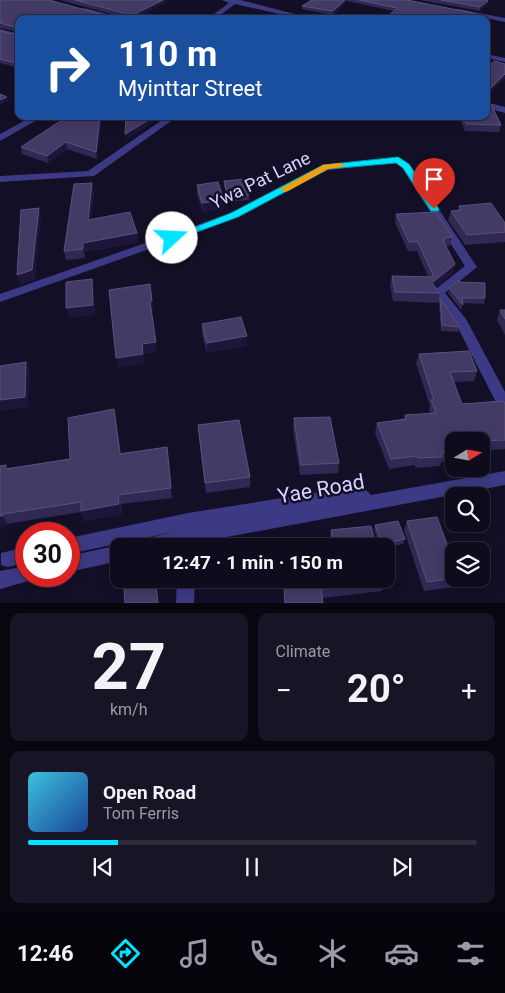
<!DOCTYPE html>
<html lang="en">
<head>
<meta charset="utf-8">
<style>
  :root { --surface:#0e0b1c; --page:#171425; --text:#f1f3f6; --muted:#9b9ba3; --line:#2e2b3b; --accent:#00e5ff }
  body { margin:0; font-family:Roboto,sans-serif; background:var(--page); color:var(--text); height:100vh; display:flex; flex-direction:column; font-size:19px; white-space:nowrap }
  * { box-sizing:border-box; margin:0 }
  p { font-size:16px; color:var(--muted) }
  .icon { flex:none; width:28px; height:28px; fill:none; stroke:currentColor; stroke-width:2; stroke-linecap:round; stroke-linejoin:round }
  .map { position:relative; height:603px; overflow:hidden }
  .panel { display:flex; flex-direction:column; gap:10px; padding:10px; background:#08060f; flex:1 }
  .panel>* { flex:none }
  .hud { position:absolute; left:15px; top:15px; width:475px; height:105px; border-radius:10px; box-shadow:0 2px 12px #0003,0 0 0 1px var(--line); background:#1a4fa0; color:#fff; overflow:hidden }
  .needle { width:32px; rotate:79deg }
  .fabs { position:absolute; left:445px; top:432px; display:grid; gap:10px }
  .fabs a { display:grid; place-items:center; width:45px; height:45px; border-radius:10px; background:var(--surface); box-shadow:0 2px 12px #0003,0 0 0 1px var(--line); font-size:25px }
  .speed { position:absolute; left:15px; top:522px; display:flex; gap:10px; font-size:25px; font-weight:700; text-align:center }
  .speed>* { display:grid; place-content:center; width:65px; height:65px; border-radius:50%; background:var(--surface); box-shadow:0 2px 12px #0003,0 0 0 1px var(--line); line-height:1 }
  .speed .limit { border:8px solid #d22; background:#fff; color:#111 }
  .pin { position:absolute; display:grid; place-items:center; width:42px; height:42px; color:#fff; margin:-51px -21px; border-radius:50% 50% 50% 0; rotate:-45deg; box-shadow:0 0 5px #0007 }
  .pin .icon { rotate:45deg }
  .me { position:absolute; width:55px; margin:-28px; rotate:70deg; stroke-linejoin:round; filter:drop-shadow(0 0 4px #0008) }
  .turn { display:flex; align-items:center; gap:18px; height:105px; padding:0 20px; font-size:22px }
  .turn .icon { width:65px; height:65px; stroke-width:2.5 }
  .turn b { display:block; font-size:35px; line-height:42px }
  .big { font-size:38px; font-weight:700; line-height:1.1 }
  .panel .widget { flex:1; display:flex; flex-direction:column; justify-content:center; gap:8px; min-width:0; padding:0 18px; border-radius:10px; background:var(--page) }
  .panel .dial { align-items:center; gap:0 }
  .dial b { font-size:65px; line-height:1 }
  .song { display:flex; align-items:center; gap:15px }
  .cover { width:60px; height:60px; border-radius:8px; background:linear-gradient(135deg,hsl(190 70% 55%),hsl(220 70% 35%)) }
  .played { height:5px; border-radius:2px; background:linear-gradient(90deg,var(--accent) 20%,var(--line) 20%) }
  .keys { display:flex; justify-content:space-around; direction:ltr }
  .heat { display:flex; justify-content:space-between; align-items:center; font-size:28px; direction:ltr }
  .panel .tiles { flex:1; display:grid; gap:10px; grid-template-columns:1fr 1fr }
  .widget:last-child { grid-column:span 2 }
  .trip { position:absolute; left:110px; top:538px; width:285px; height:50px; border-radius:10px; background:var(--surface); box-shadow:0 2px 12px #0003,0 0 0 1px var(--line); font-weight:700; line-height:50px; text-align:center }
  .tabs { display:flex; height:80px; justify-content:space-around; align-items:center; background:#06040b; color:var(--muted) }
  .tabs .icon { width:35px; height:35px }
  .tabs .active { color:var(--accent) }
  .tabs b { font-size:22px; color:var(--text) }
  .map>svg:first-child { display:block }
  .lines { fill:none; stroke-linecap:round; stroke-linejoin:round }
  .minor { fill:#3d3a85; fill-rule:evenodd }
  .wall { fill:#312854 }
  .shaded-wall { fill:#1d163a }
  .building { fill:#433a66; stroke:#5a527e }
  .route { fill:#00e5ff; stroke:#0095a6 }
  .slow { fill:#f59e0b }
  .labels { text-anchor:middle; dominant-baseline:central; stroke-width:5; stroke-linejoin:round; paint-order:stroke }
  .street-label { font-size:18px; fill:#d9d4ff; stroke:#130f26 }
  .near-street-label { font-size:21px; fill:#d9d4ff; stroke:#130f26 }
</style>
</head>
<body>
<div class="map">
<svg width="505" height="603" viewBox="0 0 505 603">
  <rect width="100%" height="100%" fill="#130f26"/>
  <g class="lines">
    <g class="minor">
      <path d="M222 0H240L314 19H301L235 4 215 19H207L229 3Z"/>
      <path d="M84 8 123 18 124 19H111L82 11V9Z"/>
      <path d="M458 9 505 18V22L456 12 455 11Z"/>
      <path d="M0 29 19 34V38L0 33Z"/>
      <path d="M486 54 505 58V62L486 58Z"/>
      <path d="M486 102 505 107V113L486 108Z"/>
      <path d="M33 116H44L0 141V134Z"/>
      <path d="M168 116H178L94 176 0 182V176L88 171Z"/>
      <path d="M398 157 409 164 477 267 445 293 466 319 505 392V412L500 410 456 324 432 292 465 266 402 168 396 163 328 170 239 217 0 302V294L231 213 323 165Z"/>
      <path d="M505 471V485L179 546H137L140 540 173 532 69 554V538L188 513 358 486 364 488 371 495Z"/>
      <path d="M119 545 123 546H119V561L69 572V556Z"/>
      <path d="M26 547V563L7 567 1 565V553Z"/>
      <path d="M26 566V576H34L32 580 0 589V571Z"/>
      <path d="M177 579H195L194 603H176Z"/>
    </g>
  </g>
  <g class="wall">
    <path d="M0 0 111 17 119 16 60 0H167V2L134 19H19V32L0 28Z"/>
    <path d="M312 0H407L473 17 471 19H385L394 11 347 1 333 15 302 9V6Z"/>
    <path d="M420 0H485L488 1V4L480 11Z"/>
    <path d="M0 31 18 35H19V68L0 63Z"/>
    <path d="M505 64 487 96H486V69Z"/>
    <path d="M102 116 97 159 67 149 48 163 22 154 21 147Z"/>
    <path d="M442 116H486L501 125 499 132 465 131 459 117H442Z"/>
    <path d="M224 181 249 195V200L228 202 224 186Z"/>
    <path d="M197 185 224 200V209L203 212 197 194Z"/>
    <path d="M94 192 91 219 138 242 85 252V258L66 260 64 251Z"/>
    <path d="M459 206 505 223V242L465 245 448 220 451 211 458 210Z"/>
    <path d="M396 214 452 237 450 246H446L453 273 436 287 440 293 438 303 393 301 390 285 392 276 428 277 417 251H408L395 223Z"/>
    <path d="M460 282 485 298 484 304 463 303 461 310 448 293 449 288Z"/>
    <path d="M440 299 460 327 458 332 441 331 439 304Z"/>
    <path d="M500 310H505V335L497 320Z"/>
    <path d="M202 324 247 346 207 353 202 334Z"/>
    <path d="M419 354 477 371 474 381 454 382 462 404 505 403V449L481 451V441H454V461L441 462 440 466 415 468V465L389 469 375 433 377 423 404 419 405 415 430 414 429 410 430 406 416 363Z"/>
    <path d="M114 409 121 453 167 447 172 498 121 504 122 514 84 521 81 512 7 524V525L0 527 8 468 70 459Z"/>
    <path d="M294 418 339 463 338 473 300 475 293 429Z"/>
    <path d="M198 425 250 477V487L206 493Z"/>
    <path d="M407 521 454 563V579H459L455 587 424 591 404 530Z"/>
    <path d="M375 525 405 539 403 544 386 548V546H380L374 530Z"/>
    <path d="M331 530 376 546H331L330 540Z"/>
    <path d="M283 579H384L385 582 382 591 322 598 323 603H284Z"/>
  </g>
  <g class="shaded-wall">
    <path d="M163 0H167V2L134 19H125Z"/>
    <path d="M345 0H347V1L333 15V11Z"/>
    <path d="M488 1V4L480 11V7Z"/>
    <path d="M473 13V17L471 19H467Z"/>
    <path d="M505 74V79L487 96 489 90Z"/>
    <path d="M7 97 9 101 0 105V100Z"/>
    <path d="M100 116H102L97 159 96 152Z"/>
    <path d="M155 116H163L126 139 125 134Z"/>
    <path d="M66 142 67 149 48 163 47 156Z"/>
    <path d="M92 183 94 192 90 229 88 220Z"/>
    <path d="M224 200V209L203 212 202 203Z"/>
    <path d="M39 208 41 218 35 280 20 285 17 275Z"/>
    <path d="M137 233 138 242 85 252V258L83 249V243Z"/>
    <path d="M455 264 453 273 430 292 432 283Z"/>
    <path d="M92 279 94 289 95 315 69 318 66 308Z"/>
    <path d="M152 301 154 311 151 312 150 302Z"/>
    <path d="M247 336V346L207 353V343Z"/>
    <path d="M156 342 157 352 144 354 145 364 118 368 116 358 142 344Z"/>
    <path d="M26 362 30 373 28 407 0 411V400Z"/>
    <path d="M114 409 116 419 122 464 120 454Z"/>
    <path d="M167 447 169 457 172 498 171 488Z"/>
    <path d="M118 495 122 514 84 521 81 511Z"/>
    <path d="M3 514 7 524V525L0 527V516Z"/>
  </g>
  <g class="building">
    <path d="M0 0H49L111 17 125 15 124 13 75 0H163L125 19H19V28L0 23Z"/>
    <path d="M312 0H345L333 11 302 6Z"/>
    <path d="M359 0H407L473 13 467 19H385L397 8Z"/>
    <path d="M441 0H485L488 1 480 7Z"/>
    <path d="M0 31 18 35H19V64L0 59Z"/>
    <path d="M494 61 505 64V74L489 90 486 89V69Z"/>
    <path d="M0 94 7 97 0 100Z"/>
    <path d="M486 103 491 104 501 125 466 124 463 116H486Z"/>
    <path d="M68 116H100L96 152 66 142 47 156 21 147Z"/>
    <path d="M126 116H155L125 134Z"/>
    <path d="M245 179 249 195 228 197 224 181Z"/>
    <path d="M218 182 224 200 202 203 197 185Z"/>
    <path d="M92 183 88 220 130 212 137 233 83 243V249L64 251 74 184Z"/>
    <path d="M491 203 505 223V232L467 235 451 211 461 210 459 206Z"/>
    <path d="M39 208 32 270 17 275 21 210Z"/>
    <path d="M436 212 452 237 444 238 445 240H443L455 264 432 283 440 293 395 292 392 276 434 277 418 242H409L396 214Z"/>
    <path d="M92 279 93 305 66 308V282Z"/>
    <path d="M459 280 460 282 485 283V298H462L463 305 449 288Z"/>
    <path d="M150 284 152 301 150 302 156 342 142 344 143 354 116 358 109 290Z"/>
    <path d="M440 299 460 327 442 325Z"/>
    <path d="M500 310H505V319Z"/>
    <path d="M241 317 247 336 207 343 202 324Z"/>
    <path d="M469 351 477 371 450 372 462 404 502 401 505 403V440L481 441H454V452L441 453 442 457 418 458 417 456 391 459 377 423 406 419 405 415 436 413 431 400H434L419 354Z"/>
    <path d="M26 362 25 397 0 400V366Z"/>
    <path d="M114 409 120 454 167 447 171 488 118 495 119 504 81 511V502L3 514V516H0V466L6 465V469L70 459 68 418Z"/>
    <path d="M330 417 339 463 301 465 294 418Z"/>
    <path d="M239 420 250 477 205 483 198 425Z"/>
    <path d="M437 517 454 563V578L427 582 407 521Z"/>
    <path d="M398 521 405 539 382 544 375 525Z"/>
    <path d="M371 526 376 546H334L331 530Z"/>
    <path d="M284 579H384L385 582 321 589 323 603H285Z"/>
    <path d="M156 583 158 603H125L124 589Z"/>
  </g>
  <path class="route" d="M398 157 409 164 439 209 438 211H431L403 168 396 163 328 169 238 217 175 240 172 241 167 238 231 213 323 165Z"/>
  <path class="slow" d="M340 163 344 165 343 167 328 169 288 191 285 192 280 189 323 165Z"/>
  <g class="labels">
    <g class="street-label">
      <text transform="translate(260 180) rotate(-26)">Ywa Pat Lane</text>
    </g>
    <g class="near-street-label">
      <text transform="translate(321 489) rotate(-10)">Yae Road</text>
    </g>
  </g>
</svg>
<div class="fabs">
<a><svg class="needle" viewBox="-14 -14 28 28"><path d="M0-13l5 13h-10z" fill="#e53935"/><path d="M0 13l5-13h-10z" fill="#9b9ba3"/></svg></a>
<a><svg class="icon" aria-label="search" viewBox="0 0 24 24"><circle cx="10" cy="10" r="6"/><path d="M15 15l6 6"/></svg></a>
<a><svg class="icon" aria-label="layers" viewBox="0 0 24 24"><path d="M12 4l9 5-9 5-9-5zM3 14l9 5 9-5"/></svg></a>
</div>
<div class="speed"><div class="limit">30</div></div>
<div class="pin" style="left:434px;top:209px;background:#d93025"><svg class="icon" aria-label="arrive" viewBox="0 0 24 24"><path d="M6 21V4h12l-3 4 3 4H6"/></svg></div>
<svg class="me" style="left:172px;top:238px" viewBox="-20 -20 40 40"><circle r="19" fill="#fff"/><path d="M0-13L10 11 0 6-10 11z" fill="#00e5ff"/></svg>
<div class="trip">12:47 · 1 min · 150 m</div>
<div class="hud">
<div class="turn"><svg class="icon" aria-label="right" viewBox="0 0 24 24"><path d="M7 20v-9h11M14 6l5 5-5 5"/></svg><div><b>110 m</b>Myinttar Street</div></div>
</div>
</div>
<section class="panel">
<div class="tiles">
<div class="widget dial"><b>27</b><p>km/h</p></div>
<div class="widget"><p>Climate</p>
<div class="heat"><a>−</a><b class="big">20°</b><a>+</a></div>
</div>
<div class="widget">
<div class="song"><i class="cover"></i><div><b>Open Road</b><p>Tom Ferris</p></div></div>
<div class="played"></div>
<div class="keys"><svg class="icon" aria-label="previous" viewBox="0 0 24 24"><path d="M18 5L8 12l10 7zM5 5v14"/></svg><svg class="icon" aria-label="pause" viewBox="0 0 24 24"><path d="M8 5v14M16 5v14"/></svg><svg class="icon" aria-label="next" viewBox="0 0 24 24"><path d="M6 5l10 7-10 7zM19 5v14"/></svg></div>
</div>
</div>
</section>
<nav class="tabs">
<b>12:46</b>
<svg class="icon active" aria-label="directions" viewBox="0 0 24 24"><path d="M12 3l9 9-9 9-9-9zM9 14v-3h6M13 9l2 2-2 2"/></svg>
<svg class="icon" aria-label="music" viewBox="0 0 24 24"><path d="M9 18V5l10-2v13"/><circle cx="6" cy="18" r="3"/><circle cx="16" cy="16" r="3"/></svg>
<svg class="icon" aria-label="phone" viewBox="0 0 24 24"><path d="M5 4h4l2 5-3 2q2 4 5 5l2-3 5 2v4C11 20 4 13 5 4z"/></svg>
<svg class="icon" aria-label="climate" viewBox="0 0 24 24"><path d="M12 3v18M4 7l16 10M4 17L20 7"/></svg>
<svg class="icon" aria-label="car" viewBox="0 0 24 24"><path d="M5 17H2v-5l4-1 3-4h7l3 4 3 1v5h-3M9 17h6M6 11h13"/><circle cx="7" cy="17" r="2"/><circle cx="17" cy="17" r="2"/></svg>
<svg class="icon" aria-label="filters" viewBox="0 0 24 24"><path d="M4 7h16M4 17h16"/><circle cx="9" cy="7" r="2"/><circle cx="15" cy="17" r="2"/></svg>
</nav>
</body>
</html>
